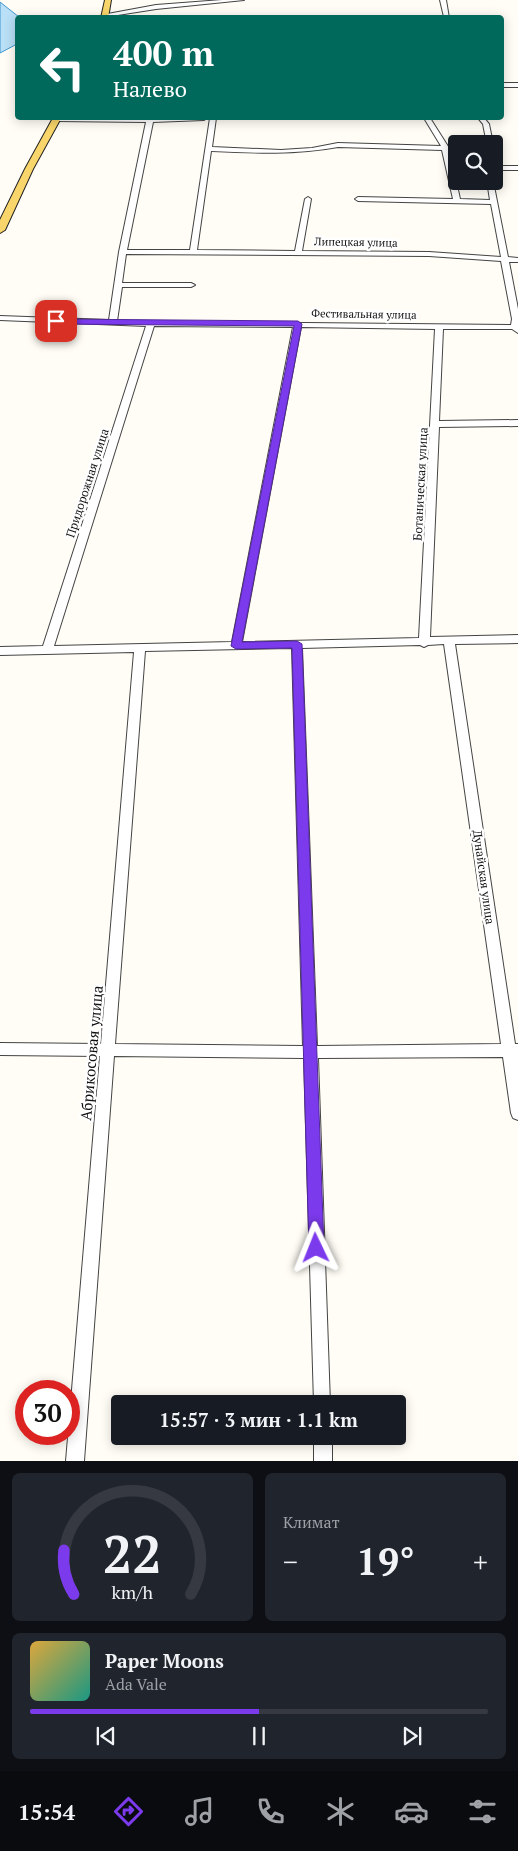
<!DOCTYPE html>
<html lang="ru">
<head>
<meta charset="utf-8">
<style>
  :root { --surface:#171b24; --page:#20242c; --text:#f1f3f6; --muted:#9ea1a6; --line:#363941; --accent:#7c3aed }
  body { margin:0; font-family:"PT Serif",serif; background:var(--page); color:var(--text); height:100vh; display:flex; flex-direction:column; font-size:19px; white-space:nowrap }
  * { box-sizing:border-box; margin:0 }
  p { font-size:16px; color:var(--muted) }
  .icon { flex:none; width:28px; height:28px; fill:none; stroke:currentColor; stroke-width:2; stroke-linecap:round; stroke-linejoin:round }
  .map { position:relative; height:1461px; overflow:hidden }
  .side { display:flex; flex-direction:column; gap:12px; padding:12px; background:#0d0f14; flex:1 }
  .side>* { flex:none }
  .hud { position:absolute; left:15px; top:15px; width:489px; height:105px; border-radius:5px; box-shadow:0 2px 12px #0003; background:#00695c; color:#fff; overflow:hidden }
  .buttons { position:absolute; left:448px; top:135px; display:grid; gap:10px }
  .buttons a { display:grid; place-items:center; width:55px; height:55px; border-radius:5px; background:var(--surface); box-shadow:0 2px 12px #0003; font-size:25px }
  .speed { position:absolute; left:15px; top:1380px; display:flex; gap:10px; font-size:25px; font-weight:700; text-align:center }
  .speed>* { display:grid; place-content:center; width:65px; height:65px; border-radius:50%; background:var(--surface); box-shadow:0 2px 12px #0003; line-height:1 }
  .speed .limit { border:8px solid #d22; background:#fff; color:#111 }
  .pin { position:absolute; display:grid; place-items:center; width:42px; height:42px; color:#fff; margin:-21px; border-radius:10px; box-shadow:0 2px 8px #0006 }
  .me { position:absolute; width:55px; margin:-28px; rotate:358deg; stroke-linejoin:round; filter:drop-shadow(0 0 4px #0008) }
  .turn { display:flex; align-items:center; gap:18px; height:105px; padding:0 15px; font-size:22px }
  .turn .icon { width:65px; height:65px; stroke-width:2.5 }
  .turn b { display:block; font-size:35px; line-height:42px }
  .big { font-size:38px; font-weight:700; line-height:1.1 }
  .side .widget { flex:1; display:flex; flex-direction:column; justify-content:center; gap:8px; min-width:0; padding:0 18px; border-radius:8px; background:var(--page) }
  .side .dial { align-items:center; gap:0 }
  .dial svg { height:130px; overflow:visible; fill:none; stroke:var(--line); stroke-width:7; stroke-linecap:round; text-anchor:middle }
  .dial text { fill:var(--text); stroke:none }
  .song { display:flex; align-items:center; gap:15px }
  .cover { width:60px; height:60px; border-radius:8px; background:linear-gradient(135deg,hsl(40 70% 55%),hsl(170 70% 35%)) }
  .played { height:5px; border-radius:2px; background:linear-gradient(90deg,var(--accent) 50%,var(--line) 50%) }
  .keys { display:flex; justify-content:space-around; direction:ltr }
  .heat { display:flex; justify-content:space-between; align-items:center; font-size:28px; direction:ltr }
  .side .tiles { flex:1; display:grid; gap:12px; grid-template-columns:1fr 1fr }
  .widget:last-child { grid-column:span 2 }
  .trip { position:absolute; left:111px; top:1395px; width:295px; height:50px; border-radius:5px; background:var(--surface); box-shadow:0 2px 12px #0003; font-weight:700; line-height:50px; text-align:center }
  .tab-bar { display:flex; height:80px; justify-content:space-around; align-items:center; background:#090b0e; color:var(--muted) }
  .tab-bar .icon { width:35px; height:35px }
  .tab-bar .active { color:var(--accent) }
  .tab-bar b { font-size:22px; color:var(--text) }
  .map>svg:first-child { display:block }
  .water { fill:#b9e0f7; stroke:#3f96cf }
  .lines { fill:none; stroke-linecap:round; stroke-linejoin:round }
  .minor-casing { stroke:#444; stroke-width:2 }
  .major-casing { stroke:#222; stroke-width:2 }
  .minor { fill:#fff; fill-rule:evenodd }
  .major { fill:#f9d66b; fill-rule:evenodd }
  .route { fill:#7c3aed; stroke:#51269a }
  .labels { text-anchor:middle; dominant-baseline:central; stroke-width:5; stroke-linejoin:round; paint-order:stroke }
  .far-street-label { font-size:11px; fill:#111; stroke:#fff }
  .street-label { font-size:12px; fill:#111; stroke:#fff }
  .near-street-label { font-size:15px; fill:#111; stroke:#fff }
</style>
</head>
<body>
<div class="map">
<svg width="518" height="1461" viewBox="0 0 518 1461">
  <rect width="100%" height="100%" fill="#fffdf5"/>
  <path class="water" d="M0 2 19 17 18 18 17 44 0 53Z"/>
  <g class="lines">
    <defs>
      <g id="minor">
        <path d="M222 0H244L156 9 105 17 102 15 156 5Z"/>
        <path d="M440 0H446L449 18 444 17Z"/>
        <path d="M400 16H434L436 18H398Z"/>
        <rect x="501" y="83" width="17" height="4"/>
        <path d="M55 118 122 119 207 118 204 120 153 122 127 250H190L210 118H216L212 147 281 150 312 148 338 143 441 146 424 118H430L449 148 460 199 490 200 487 181H493L508 257 518 258V262H509L518 309V333L512 329H443L439 421 518 420V426L439 427 430 637 518 635V643L455 644 515 1044H518V1120L513 1118 511 1113 503 1057 318 1058 330 1404H314L304 1058 114 1056 84 1461H66L100 1056 0 1055V1043L101 1044 134 652 0 655V647L43 646 146 326 0 320V316L109 320 119 252 146 122 56 121 53 119ZM338 147 442 150 453 199 358 197 355 199 358 201 491 204 501 257 429 252 302 251 311 199 308 197 305 199 295 251 197 250 211 151C254 153 295 155 338 147ZM126 254 429 256 501 261 512 319 511 325 117 321 122 287H191L195 285 191 283H122ZM154 326 293 327 232 642 54 646ZM301 327 435 329 419 638 242 642ZM444 644 501 1044 317 1046 302 648 420 645 424 647 428 645ZM292 648 303 1046 115 1044 145 651Z"/>
        <path d="M478 118H484L489 124 493 144H487L483 124Z"/>
        <rect x="494" y="166" width="24" height="4"/>
        <rect x="314" y="1436" width="18" height="25"/>
      </g>
      <g id="major">
        <path d="M105 0H111L108 18H101Z"/>
        <path d="M53 118H61L33 169 5 230 0 233V220L25 169Z"/>
      </g>
    </defs>
    <use href="#minor" class="minor-casing"/>
    <use href="#major" class="major-casing"/>
    <use href="#minor" class="minor"/>
    <use href="#major" class="major"/>
  </g>
  <path class="route" d="M53 319 298 321 302 324 242 642 297 641 302 644 324 1248 322 1253 316 1255 311 1253 309 1248 292 648 236 649 231 646 294 326 56 324 53 323Z"/>
  <g class="labels">
    <g class="far-street-label">
      <text transform="translate(356 242) rotate(1)">Липецкая улица</text>
      <text transform="translate(364 314) rotate(1)">Фестивальная улица</text>
    </g>
    <g class="street-label">
      <text transform="translate(87 483) rotate(-72)">Придорожная улица</text>
      <text transform="translate(420 484) rotate(-87)">Ботаническая улица</text>
      <text transform="translate(484 877) rotate(82)">Дунайская улица</text>
    </g>
    <g class="near-street-label">
      <text transform="translate(91 1053) rotate(-85)">Абрикосовая улица</text>
    </g>
  </g>
</svg>
<div class="buttons">
<a><svg class="icon" aria-label="search" viewBox="0 0 24 24"><circle cx="10" cy="10" r="6"/><path d="M15 15l6 6"/></svg></a>
</div>
<div class="speed"><div class="limit">30</div></div>
<div class="pin" style="left:56px;top:321px;background:#d93025"><svg class="icon" aria-label="arrive" viewBox="0 0 24 24"><path d="M6 21V4h12l-3 4 3 4H6"/></svg></div>
<svg class="me" style="left:316px;top:1248px" viewBox="-20 -20 40 40"><path d="M0-17L14 15 0 8-14 15z" fill="#7c3aed" stroke="#fff" stroke-width="4"/></svg>
<div class="trip">15:57 · 3 мин · 1.1 km</div>
<div class="hud">
<div class="turn"><svg class="icon" aria-label="left" viewBox="0 0 24 24"><path d="M17 20v-9H6M10 6l-5 5 5 5"/></svg><div><b>400 m</b>Налево</div></div>
</div>
</div>
<section class="side">
<div class="tiles">
<div class="widget dial"><svg viewBox="0 0 100 80">
<path d="M14 69A42 42 0 1 1 86 69"/>
<path d="M14 69A42 42 0 0 1 8 42" stroke="#7c3aed"/>
<text x="50" y="56" font-size="32" font-weight="700">22</text>
<text x="50" y="72" font-size="11">km/h</text>
</svg></div>
<div class="widget"><p>Климат</p>
<div class="heat"><a>−</a><b class="big">19°</b><a>+</a></div>
</div>
<div class="widget">
<div class="song"><i class="cover"></i><div><b>Paper Moons</b><p>Ada Vale</p></div></div>
<div class="played"></div>
<div class="keys"><svg class="icon" aria-label="previous" viewBox="0 0 24 24"><path d="M18 5L8 12l10 7zM5 5v14"/></svg><svg class="icon" aria-label="pause" viewBox="0 0 24 24"><path d="M8 5v14M16 5v14"/></svg><svg class="icon" aria-label="next" viewBox="0 0 24 24"><path d="M6 5l10 7-10 7zM19 5v14"/></svg></div>
</div>
</div>
</section>
<nav class="tab-bar">
<b>15:54</b>
<svg class="icon active" aria-label="directions" viewBox="0 0 24 24"><path d="M12 3l9 9-9 9-9-9zM9 14v-3h6M13 9l2 2-2 2"/></svg>
<svg class="icon" aria-label="music" viewBox="0 0 24 24"><path d="M9 18V5l10-2v13"/><circle cx="6" cy="18" r="3"/><circle cx="16" cy="16" r="3"/></svg>
<svg class="icon" aria-label="phone" viewBox="0 0 24 24"><path d="M5 4h4l2 5-3 2q2 4 5 5l2-3 5 2v4C11 20 4 13 5 4z"/></svg>
<svg class="icon" aria-label="climate" viewBox="0 0 24 24"><path d="M12 3v18M4 7l16 10M4 17L20 7"/></svg>
<svg class="icon" aria-label="car" viewBox="0 0 24 24"><path d="M5 17H2v-5l4-1 3-4h7l3 4 3 1v5h-3M9 17h6M6 11h13"/><circle cx="7" cy="17" r="2"/><circle cx="17" cy="17" r="2"/></svg>
<svg class="icon" aria-label="filters" viewBox="0 0 24 24"><path d="M4 7h16M4 17h16"/><circle cx="9" cy="7" r="2"/><circle cx="15" cy="17" r="2"/></svg>
</nav>
</body>
</html>
